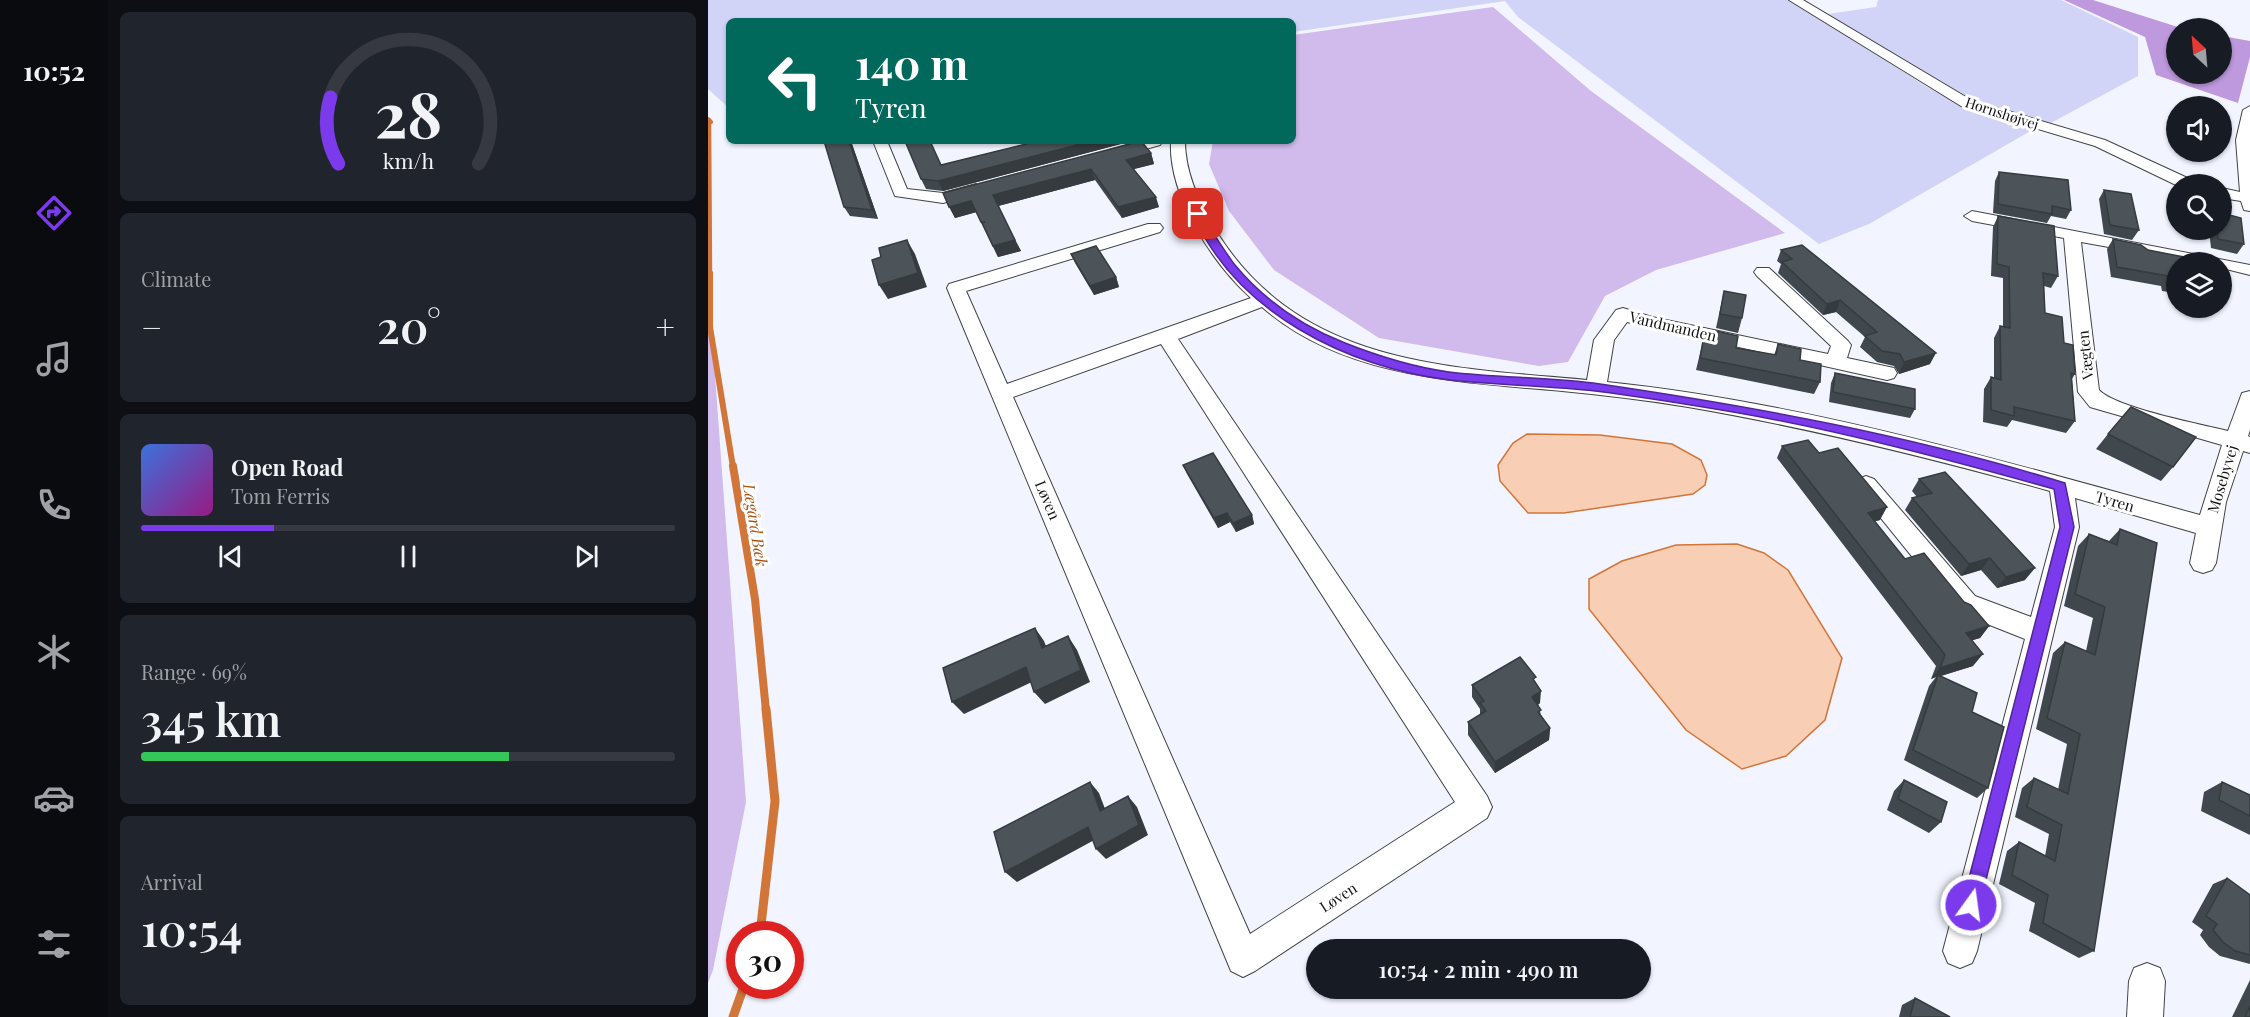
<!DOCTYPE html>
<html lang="en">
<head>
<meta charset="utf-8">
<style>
  :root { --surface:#171b24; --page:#20242c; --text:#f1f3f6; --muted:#9ea1a6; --line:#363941; --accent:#7c3aed }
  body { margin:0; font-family:"Playfair Display",serif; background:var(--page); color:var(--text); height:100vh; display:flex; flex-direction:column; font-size:22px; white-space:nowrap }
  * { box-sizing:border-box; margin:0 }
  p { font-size:20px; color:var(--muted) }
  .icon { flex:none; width:33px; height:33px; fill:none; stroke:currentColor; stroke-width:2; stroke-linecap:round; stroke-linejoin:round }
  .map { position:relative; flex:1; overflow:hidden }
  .side { display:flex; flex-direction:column; gap:12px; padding:12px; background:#0d0f14; width:600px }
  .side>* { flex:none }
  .guide { position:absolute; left:18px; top:18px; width:570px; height:126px; border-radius:9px; box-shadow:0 2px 4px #0004; background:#00695c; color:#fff; overflow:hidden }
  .needle { width:39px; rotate:334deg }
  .tools { position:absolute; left:1458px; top:18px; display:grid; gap:12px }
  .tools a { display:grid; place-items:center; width:66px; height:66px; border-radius:50%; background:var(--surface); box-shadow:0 2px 4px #0004; font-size:30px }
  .speed { position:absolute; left:18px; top:921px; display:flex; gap:12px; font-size:30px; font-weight:700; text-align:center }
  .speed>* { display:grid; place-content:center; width:78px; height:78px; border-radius:50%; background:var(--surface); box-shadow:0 2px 4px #0004; line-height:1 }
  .speed .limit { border:9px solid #d22; background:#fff; color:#111 }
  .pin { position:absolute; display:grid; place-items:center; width:51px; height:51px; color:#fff; margin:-26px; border-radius:12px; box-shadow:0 3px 9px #0006 }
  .me { position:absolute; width:66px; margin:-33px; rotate:14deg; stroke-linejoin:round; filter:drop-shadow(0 0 4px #0008) }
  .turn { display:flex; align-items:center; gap:21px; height:126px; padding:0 30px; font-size:27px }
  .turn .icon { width:78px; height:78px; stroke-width:2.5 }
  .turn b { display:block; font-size:42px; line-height:51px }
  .big { font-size:45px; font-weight:600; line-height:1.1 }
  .side .tile { flex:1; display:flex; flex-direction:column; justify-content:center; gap:9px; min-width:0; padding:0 21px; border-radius:9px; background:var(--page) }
  .side .dial { align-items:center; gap:0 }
  .dial svg { height:156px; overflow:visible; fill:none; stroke:var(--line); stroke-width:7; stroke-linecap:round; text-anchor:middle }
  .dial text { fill:var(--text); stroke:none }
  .song { display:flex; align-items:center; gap:18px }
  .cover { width:72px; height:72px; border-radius:9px; background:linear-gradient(135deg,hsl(220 70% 55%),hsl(310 70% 35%)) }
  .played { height:6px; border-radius:3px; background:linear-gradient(90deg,var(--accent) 25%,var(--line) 25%) }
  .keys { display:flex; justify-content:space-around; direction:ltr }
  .heat { display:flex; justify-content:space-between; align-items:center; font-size:33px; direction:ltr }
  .charge { height:9px; border-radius:4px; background:linear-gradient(90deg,#34c759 69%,var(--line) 0) }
  .trip { position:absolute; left:598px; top:939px; width:345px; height:60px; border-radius:30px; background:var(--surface); box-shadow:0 2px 4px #0004; font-weight:600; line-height:60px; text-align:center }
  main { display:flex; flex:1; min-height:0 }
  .menu { display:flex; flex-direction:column; width:108px; justify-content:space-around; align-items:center; background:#090b0e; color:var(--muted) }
  .menu .icon { width:42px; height:42px }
  .menu .current { color:var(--accent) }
  .menu b { font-size:27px; color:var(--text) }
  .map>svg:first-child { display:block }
  .farmland { fill:#d1d4f6 }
  .green { fill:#d1baec }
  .forest { fill:#be99dd }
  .water { fill:#f8ceb5; stroke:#d27539; stroke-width:1.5 }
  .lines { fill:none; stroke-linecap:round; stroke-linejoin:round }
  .stream-far4 { stroke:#d27539; stroke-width:4 }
  .stream-far3 { stroke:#d27539; stroke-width:4.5 }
  .stream-far2 { stroke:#d27539; stroke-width:6 }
  .stream-far1 { stroke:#d27539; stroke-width:8 }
  .stream { stroke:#d27539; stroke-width:9 }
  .minor-casing { stroke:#434343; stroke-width:2 }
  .minor { fill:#fff; fill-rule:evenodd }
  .wall { fill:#41484d }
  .shaded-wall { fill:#353b3e }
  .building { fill:#4c5459; stroke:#353b3e; stroke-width:1.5 }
  .route { fill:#7c3aed; stroke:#51269a; stroke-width:1.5 }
  .labels { text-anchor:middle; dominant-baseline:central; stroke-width:6; stroke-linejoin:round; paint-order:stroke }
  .far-street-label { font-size:14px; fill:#101010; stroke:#fff }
  .street-label { font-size:15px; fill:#101010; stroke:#fff }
  .water-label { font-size:16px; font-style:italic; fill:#a75313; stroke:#fff }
</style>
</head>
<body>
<main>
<nav class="menu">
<b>10:52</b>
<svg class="icon current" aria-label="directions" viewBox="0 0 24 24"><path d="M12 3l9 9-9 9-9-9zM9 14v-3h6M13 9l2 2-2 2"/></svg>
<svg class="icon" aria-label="music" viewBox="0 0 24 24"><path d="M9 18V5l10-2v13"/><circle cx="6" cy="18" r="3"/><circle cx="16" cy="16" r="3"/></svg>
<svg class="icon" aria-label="phone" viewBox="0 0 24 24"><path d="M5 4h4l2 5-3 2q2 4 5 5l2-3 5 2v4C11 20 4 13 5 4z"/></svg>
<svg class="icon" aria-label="climate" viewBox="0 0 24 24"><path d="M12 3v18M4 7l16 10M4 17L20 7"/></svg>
<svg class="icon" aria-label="car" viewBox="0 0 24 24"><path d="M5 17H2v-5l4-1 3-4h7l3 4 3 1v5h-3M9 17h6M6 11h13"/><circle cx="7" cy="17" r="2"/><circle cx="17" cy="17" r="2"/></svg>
<svg class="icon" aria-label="filters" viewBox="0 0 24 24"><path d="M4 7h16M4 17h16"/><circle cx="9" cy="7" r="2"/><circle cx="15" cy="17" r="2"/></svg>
</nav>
<section class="side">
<div class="tile dial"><svg viewBox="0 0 100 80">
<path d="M14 69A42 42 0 1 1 86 69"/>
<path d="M14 69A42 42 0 0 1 10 35" stroke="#7c3aed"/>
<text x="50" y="56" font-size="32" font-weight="700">28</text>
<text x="50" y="72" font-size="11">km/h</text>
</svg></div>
<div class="tile"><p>Climate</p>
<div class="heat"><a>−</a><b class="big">20°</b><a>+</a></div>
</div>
<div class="tile">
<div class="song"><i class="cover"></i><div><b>Open Road</b><p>Tom Ferris</p></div></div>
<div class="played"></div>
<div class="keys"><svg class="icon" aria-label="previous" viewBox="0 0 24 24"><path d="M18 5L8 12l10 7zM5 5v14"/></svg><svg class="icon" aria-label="pause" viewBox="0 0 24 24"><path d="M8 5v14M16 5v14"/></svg><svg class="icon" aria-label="next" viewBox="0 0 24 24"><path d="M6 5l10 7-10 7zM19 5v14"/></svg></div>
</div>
<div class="tile"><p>Range · 69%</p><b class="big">345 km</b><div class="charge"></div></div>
<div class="tile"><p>Arrival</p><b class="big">10:54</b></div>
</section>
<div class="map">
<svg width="1542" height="1017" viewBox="0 0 1542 1017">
  <rect width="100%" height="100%" fill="#f2f5ff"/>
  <g class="farmland">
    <path d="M0 0H1083L1219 87 1280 117 1326 129 1161 224 1111 244 810 17 797 1 585 32V21H21V108L0 89Z"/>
    <path d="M1170 0H1353L1430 37V76L1341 124 1284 109 1232 85 1120 14 1168 7Z"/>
  </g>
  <g class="green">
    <path d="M785 7 883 91 1077 233 948 270 897 296 860 362 831 366 671 338 566 270 521 211 501 164 505 141H585V35Z"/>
    <path d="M0 279 38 802 5 970 0 983Z"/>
  </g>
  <path class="forest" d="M1356 0H1385L1473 28H1468V74H1514V36L1542 41V57L1530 103 1448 75 1437 37Z"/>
  <g class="water">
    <path d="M819 434 892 435 964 444 993 460 999 475 997 485 985 494 856 513H820L792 481 790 465 805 443Z"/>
    <path d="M1029 544 1056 553 1080 570 1134 658 1117 720 1078 756 1034 769 978 730 881 609V579L914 561 968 545Z"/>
  </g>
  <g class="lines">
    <path class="stream-far4" d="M0 119 3 122"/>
    <path class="stream-far3" d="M1 120 2 275"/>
    <path class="stream-far2" d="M2 273V327L25 467"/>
    <path class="stream-far1" d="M25 466 47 599 58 711"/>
    <g class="stream">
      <path d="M52 934 67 801 58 709"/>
      <path d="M25 1017 36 986"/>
    </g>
    <defs>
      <g id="minor">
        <path d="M1081 0H1095L1263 100 1397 140 1486 181 1488 184 1468 185 1387 146 1253 106Z"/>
        <path d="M1542 106V211L1536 210 1533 201 1514 198V188L1532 192 1528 140 1535 110Z"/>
        <path d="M165 141H179L199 189 235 193 268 184 276 189 274 192 235 203 187 196Z"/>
        <path d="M434 141 454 142 452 145 406 158 398 153 401 150Z"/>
        <path d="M463 141H477C477 174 493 207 510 234 594 366 740 367 879 380L886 340 908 310 915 308 944 317 1120 354 1123 346 1049 276 1046 272 1049 268H1061L1140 341 1143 345 1139 358 1186 368 1189 373 1186 378 1179 380 919 322 906 340 899 382C1101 403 1297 462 1492 515L1514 445 1382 407 1370 392 1356 238 1264 221 1256 216 1264 211 1542 265V275L1514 268V262H1484L1373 242 1391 390C1408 408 1492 424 1520 431L1534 393 1542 391V430L1540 436 1542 437V453L1535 451 1518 502 1508 563 1504 570 1495 573 1486 570 1482 563 1488 533 1367 498 1371 527 1269 951 1264 963 1252 968 1240 963 1235 951 1317 639 1249 612 1146 485 1150 479 1158 476 1166 479 1267 596 1323 617 1347 527 1342 491C1223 458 1102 428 980 407 938 400 896 395 854 391 752 382 635 378 554 307L470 339 779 796 784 807 779 818 547 971 535 977 523 971 239 288 241 284 440 224H452L455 228 452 232 258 291 299 384 543 298C504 263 460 195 463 141ZM453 344 747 802 542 934 305 397Z"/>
        <path d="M1439 963 1452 968 1457 981 1455 1017H1419L1421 981 1426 968Z"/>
      </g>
    </defs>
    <use href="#minor" class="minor-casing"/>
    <use href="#minor" class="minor"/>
  </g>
  <g class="wall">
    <path d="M330 141H424L235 191 218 189 213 179 234 165Z"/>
    <path d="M144 144 170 219 142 216 136 207Z"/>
    <path d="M443 153 446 164 426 169 451 207 414 218 387 180 290 206 313 251 290 257 268 212 247 218 235 193Z"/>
    <path d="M1291 172 1363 210 1358 219 1343 216 1339 223 1285 213 1287 181Z"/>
    <path d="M1396 190 1431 230 1424 240 1396 234 1391 199Z"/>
    <path d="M1290 216 1350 276 1343 288 1336 286 1337 313 1356 343 1367 374 1364 379 1367 421 1358 433 1304 420 1299 427 1275 422 1276 389 1283 377 1286 378V338L1292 326H1295V278L1283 276 1285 227Z"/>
    <path d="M1501 230H1514L1536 244 1529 254 1503 248Z"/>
    <path d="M1405 239 1440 250 1468 262V293L1454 291 1453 286 1403 277 1399 249Z"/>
    <path d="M1073 250 1222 364 1191 374 1186 366 1169 362 1152 347 1157 337 1128 312 1115 315 1070 273 1073 264 1069 261Z"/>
    <path d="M363 254 408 277 411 287 386 295 367 263Z"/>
    <path d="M1016 291 1034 318 1030 333 1008 328Z"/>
    <path d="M1008 331 1028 348 1066 355 1070 344 1092 360 1112 382 1106 394 988 370 995 341 1005 343Z"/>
    <path d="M1127 373 1207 409 1202 418 1121 402 1123 383Z"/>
    <path d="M1400 434 1465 467 1453 481 1388 449Z"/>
    <path d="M1074 446 1111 453 1172 520 1167 521 1197 559 1256 602 1281 626 1272 638 1264 640 1265 666 1233 676 1264 712 1280 788 1269 798 1196 760 1221 686 1228 677 1223 679 1228 666 1069 458Z"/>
    <path d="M475 465 544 515 546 524 528 532 522 522 510 528 479 474Z"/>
    <path d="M1211 479 1317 580 1289 588 1273 570 1253 576 1197 510 1204 498 1209 497 1204 491Z"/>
    <path d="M1412 529 1386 951 1371 958 1321 931 1327 903 1291 884 1299 851 1311 842 1337 856 1341 834 1307 817 1314 788 1326 778 1350 790 1359 744 1328 729 1345 653 1357 642 1378 651 1385 618 1356 606 1370 546 1381 534 1401 541Z"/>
    <path d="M827 683 832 703 830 705 833 715 842 728 841 740 787 773 760 735V722L772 715V709L764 697V685Z"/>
    <path d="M1196 780 1233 822 1221 833 1179 810 1186 791Z"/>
    <path d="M1514 782 1542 795V835L1493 811 1496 792Z"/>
    <path d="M1519 878 1542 895V964L1512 956 1501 947 1492 935 1495 930 1484 922 1505 884Z"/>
    <path d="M1542 980V1017H1524Z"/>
    <path d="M1207 998 1242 1017H1191L1194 1005Z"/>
  </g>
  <g class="shaded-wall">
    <path d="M141 141H142L144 144 170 219 164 210Z"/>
    <path d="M384 141H424L235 191 230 181Z"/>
    <path d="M443 153 446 164 422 170 418 160Z"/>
    <path d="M383 169 387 180 290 206 285 195Z"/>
    <path d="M448 197 451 207 414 218 410 207Z"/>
    <path d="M263 201 269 212 247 218 241 207Z"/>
    <path d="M199 240 207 254 219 287 180 299 171 285Z"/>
    <path d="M307 240 313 251 290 257 285 246Z"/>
    <path d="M408 277 411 287 386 295 382 286Z"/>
    <path d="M1132 300 1128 312 1115 315 1119 304Z"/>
    <path d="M1228 353 1222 364 1191 374 1196 362Z"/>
    <path d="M1179 507 1172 520 1153 525 1160 513Z"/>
    <path d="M519 513 522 522 510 528 506 518Z"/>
    <path d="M544 515 546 524 528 532 525 523Z"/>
    <path d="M1282 558 1273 570 1253 576 1261 564Z"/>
    <path d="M1327 568 1317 580 1289 588 1298 577Z"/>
    <path d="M1281 626 1272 638 1249 645 1258 633Z"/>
    <path d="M327 628 336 641 344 661 334 648Z"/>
    <path d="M360 636 369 650 382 682 337 704 326 692Z"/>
    <path d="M1275 654 1265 666 1229 677 1230 675 1228 677 1223 679 1232 668Z"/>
    <path d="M318 667 328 680 256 714 244 702Z"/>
    <path d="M833 691 832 703 822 709 824 697Z"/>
    <path d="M842 728 841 740 787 773V762Z"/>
    <path d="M382 782 391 793 402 822 392 811Z"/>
    <path d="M420 796 429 807 440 835 398 859 388 849Z"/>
    <path d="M380 827 390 838 309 882 297 872Z"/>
  </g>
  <g class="building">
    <path d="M116 141H141L164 210 136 207Z"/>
    <path d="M197 141H222L233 165 330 141H384L230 181 213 179Z"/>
    <path d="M433 141 443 153 418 160 448 197 410 207 383 169 285 195 307 240 285 246 274 223 277 222H273L263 201 241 207 235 193Z"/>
    <path d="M1291 172 1360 180 1363 210 1344 206V214L1290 204Z"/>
    <path d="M1396 190 1423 194 1431 230 1402 225Z"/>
    <path d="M1514 213 1533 218 1536 244 1510 239 1509 230H1514Z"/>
    <path d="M1290 216 1346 226 1350 276 1335 273 1337 313 1354 317 1356 343 1365 345 1367 374 1363 373 1367 421 1306 407V416L1283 410V377L1293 380 1292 326 1302 328 1301 267 1289 264Z"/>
    <path d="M1405 239 1433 245 1440 250 1481 258 1482 262H1468V282L1461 281 1460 276 1409 267Z"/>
    <path d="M199 240 210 273 171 285 164 260 173 257 171 248Z"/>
    <path d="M1094 245 1228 353 1196 362 1192 354 1174 351 1157 336 1169 332 1132 300 1119 304 1074 262 1084 259 1073 250Z"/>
    <path d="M388 246 408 277 382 286 363 254Z"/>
    <path d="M1016 291 1038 295 1034 318 1012 314Z"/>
    <path d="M1008 331 1030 336 1028 348 1068 355 1070 344 1093 349 1092 360 1113 364 1112 382 992 358 995 341 1006 343Z"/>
    <path d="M1127 373 1207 389V409L1125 392Z"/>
    <path d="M1423 407 1488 437 1465 467 1400 434Z"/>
    <path d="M1100 440 1111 453 1130 448 1179 507 1160 513 1197 559 1216 553 1256 602 1263 605 1281 626 1258 633 1275 654 1232 668 1237 655 1074 446Z"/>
    <path d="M505 453 544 515 525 523 519 513 506 518 475 465Z"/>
    <path d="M1237 472 1327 568 1298 577 1282 558 1261 564 1204 498 1224 493 1211 479Z"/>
    <path d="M1412 529 1449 543 1386 951 1335 923 1340 895 1304 875 1311 842 1347 861 1354 825 1319 807 1326 778 1360 794 1372 734 1339 718 1357 642 1387 655 1397 607 1367 594 1381 534 1409 545Z"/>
    <path d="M327 628 334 648 360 636 373 670 326 692 318 667 244 702 235 668Z"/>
    <path d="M812 657 828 677 825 679 833 691 824 697 833 710 830 712 842 728 787 762 760 722 778 711 772 703 776 701 764 685Z"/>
    <path d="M1230 675 1269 693 1264 712 1296 727 1280 788 1205 750Z"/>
    <path d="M1196 780 1239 802 1233 822 1190 799Z"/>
    <path d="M382 782 392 811 420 796 431 825 388 849 380 827 297 872 286 832Z"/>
    <path d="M1514 782 1542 795V816L1511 800Z"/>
    <path d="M1519 878 1542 895V955L1527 951 1515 942 1505 930 1509 924 1498 916Z"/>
    <path d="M1207 998 1242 1017H1202Z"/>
    <path d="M1542 1006V1017H1537Z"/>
  </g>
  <path class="route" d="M490 211C493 213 520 257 527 265 556 300 594 326 637 343 670 356 705 367 741 372 791 378 842 377 892 384 1049 407 1205 436 1357 483L1366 527 1270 912 1263 915 1257 912 1254 905 1352 527 1346 489C1242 460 1138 432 1031 413 984 405 935 397 887 391 839 386 790 385 742 380 640 368 527 312 485 214Z"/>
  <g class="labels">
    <g class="far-street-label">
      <text transform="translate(1294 113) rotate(18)">Hornshøjvej</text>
    </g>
    <g class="street-label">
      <text transform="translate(965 326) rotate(13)">Vandmanden</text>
      <text transform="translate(1377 355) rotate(-96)">Vægten</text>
      <text transform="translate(1514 479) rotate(-73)">Mosebyvej</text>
      <text transform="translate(340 500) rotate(67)">Løven</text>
      <text transform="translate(1407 501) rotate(16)">Tyren</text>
      <text transform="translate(630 897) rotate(-33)">Løven</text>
    </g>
    <g class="water-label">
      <text transform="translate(48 525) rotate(81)">Lægård Bæk</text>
    </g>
  </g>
</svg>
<div class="tools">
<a><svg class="needle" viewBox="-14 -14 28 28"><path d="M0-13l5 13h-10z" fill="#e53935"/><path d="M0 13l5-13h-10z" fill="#9ea1a6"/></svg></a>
<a><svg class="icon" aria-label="sound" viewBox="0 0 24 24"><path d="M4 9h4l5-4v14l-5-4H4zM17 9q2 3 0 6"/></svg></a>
<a><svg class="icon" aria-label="search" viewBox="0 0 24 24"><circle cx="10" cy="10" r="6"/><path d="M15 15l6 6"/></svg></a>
<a><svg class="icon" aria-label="layers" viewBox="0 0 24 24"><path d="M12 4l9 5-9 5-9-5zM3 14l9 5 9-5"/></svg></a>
</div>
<div class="speed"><div class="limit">30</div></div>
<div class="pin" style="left:490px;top:214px;background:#d93025"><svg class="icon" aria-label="arrive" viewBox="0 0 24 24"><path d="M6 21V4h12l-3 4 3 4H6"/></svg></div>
<svg class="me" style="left:1263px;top:905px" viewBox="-20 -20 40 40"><circle r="17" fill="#7c3aed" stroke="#fff" stroke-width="3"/><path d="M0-11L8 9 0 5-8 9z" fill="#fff"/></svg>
<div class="trip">10:54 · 2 min · 490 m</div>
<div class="guide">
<div class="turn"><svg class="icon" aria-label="left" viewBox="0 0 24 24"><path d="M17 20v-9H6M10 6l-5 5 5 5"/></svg><div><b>140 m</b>Tyren</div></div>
</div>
</div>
</main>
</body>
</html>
